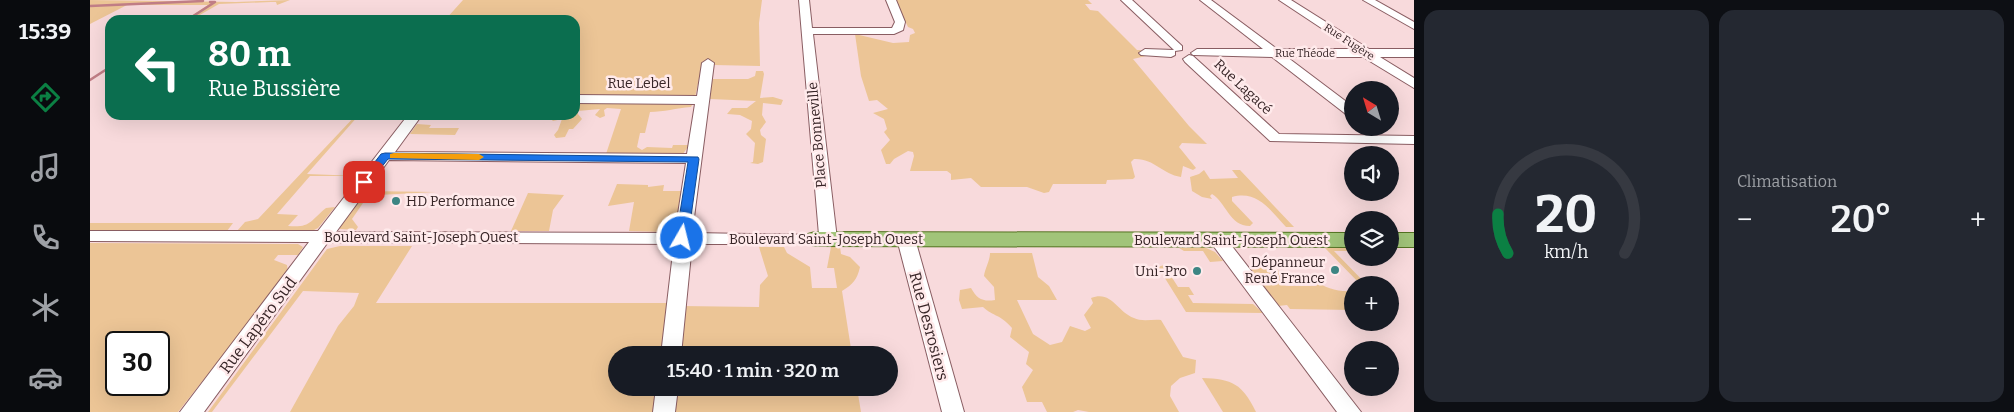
<!DOCTYPE html>
<html lang="fr">
<head>
<meta charset="utf-8">
<style>
  :root { --surface:#171b24; --page:#242831; --text:#f1f3f6; --muted:#9ea1a6; --line:#363941; --accent:#0b8043 }
  body { margin:0; font-family:Bitter,serif; background:var(--page); color:var(--text); height:100vh; display:flex; flex-direction:column; font-size:19px; white-space:nowrap }
  * { box-sizing:border-box; margin:0 }
  p { font-size:16px; color:var(--muted) }
  .icon { flex:none; width:28px; height:28px; fill:none; stroke:currentColor; stroke-width:2; stroke-linecap:round; stroke-linejoin:round }
  .map { position:relative; flex:1; overflow:hidden }
  .details { display:flex; flex-direction:column; gap:10px; padding:10px; background:#0d0f14; width:600px }
  .details>* { flex:none }
  .top-card { position:absolute; left:15px; top:15px; width:475px; height:105px; border-radius:15px; box-shadow:0 5px 20px #0002; background:#0b6e4f; color:#fff; overflow:hidden }
  .needle { width:32px; rotate:322deg }
  .buttons { position:absolute; left:1254px; top:81px; display:grid; gap:10px }
  .buttons a { display:grid; place-items:center; width:55px; height:55px; border-radius:50%; background:var(--surface); box-shadow:0 5px 20px #0002; font-size:25px }
  .speed { position:absolute; left:15px; top:331px; display:flex; gap:10px; font-size:25px; font-weight:700; text-align:center }
  .speed>* { display:grid; place-content:center; width:65px; height:65px; border-radius:50%; background:var(--surface); box-shadow:0 5px 20px #0002; line-height:1 }
  .speed .limit { border:2px solid #111; border-radius:8px; background:#fff; color:#111 }
  .pin { position:absolute; display:grid; place-items:center; width:42px; height:42px; color:#fff; margin:-21px; border-radius:10px; box-shadow:0 2px 8px #0006 }
  .me { position:absolute; width:55px; margin:-28px; rotate:8deg; stroke-linejoin:round; filter:drop-shadow(0 0 4px #0008) }
  .turn { display:flex; align-items:center; gap:18px; height:105px; padding:0 20px; font-size:22px }
  .turn .icon { width:65px; height:65px; stroke-width:2.5 }
  .turn b { display:block; font-size:35px; line-height:42px }
  .big { font-size:38px; font-weight:600; line-height:1.1 }
  .details .card { flex:1; display:flex; flex-direction:column; justify-content:center; gap:8px; min-width:0; padding:0 18px; border-radius:15px; background:var(--page) }
  .details .dial { align-items:center; gap:0 }
  .dial svg { height:130px; overflow:visible; fill:none; stroke:var(--line); stroke-width:7; stroke-linecap:round; text-anchor:middle }
  .dial text { fill:var(--text); stroke:none }
  .heat { display:flex; justify-content:space-between; align-items:center; font-size:28px; direction:ltr }
  .details .tiles { flex:1; display:grid; gap:10px; grid-template-columns:repeat(2,1fr) }
  .trip { position:absolute; left:518px; top:346px; width:290px; height:50px; border-radius:25px; background:var(--surface); box-shadow:0 5px 20px #0002; font-weight:600; line-height:50px; text-align:center }
  main { display:flex; flex:1; min-height:0 }
  .tabs { display:flex; flex-direction:column; width:90px; justify-content:space-around; align-items:center; background:#090b0e; color:var(--muted) }
  .tabs .icon { width:35px; height:35px }
  .tabs .active { color:var(--accent) }
  .tabs b { font-size:22px; color:var(--text) }
  .map>svg:first-child { display:block }
  .green { fill:#ecc596; fill-rule:evenodd }
  .lines { fill:none; stroke-linecap:round; stroke-linejoin:round }
  .stream { stroke:#c17e86; stroke-width:2.5 }
  .minor-casing { stroke:#895d62; stroke-width:2 }
  .major-casing { stroke:#547322; stroke-width:2 }
  .minor { fill:#fff; fill-rule:evenodd }
  .major { fill:#a1c479; fill-rule:evenodd }
  .route { fill:#1a73e8; stroke:#114b97 }
  .slow { fill:#f59e0b }
  .poi-dot { fill:#3d8583; stroke:#ffeaeb; stroke-width:2 }
  .labels { text-anchor:middle; dominant-baseline:central; stroke-width:5; stroke-linejoin:round; paint-order:stroke }
  .far-street-label { font-size:11px; fill:#372527; stroke:#ffeaeb }
  .street-label { font-size:14px; fill:#372527; stroke:#ffeaeb }
  .poi-label { font-size:14px; fill:#372527; stroke:#ffeaeb; text-anchor:end }
  .near-street-label { font-size:16px; fill:#372527; stroke:#ffeaeb }
</style>
</head>
<body>
<main>
<nav class="tabs">
<b>15:39</b>
<svg class="icon active" aria-label="directions" viewBox="0 0 24 24"><path d="M12 3l9 9-9 9-9-9zM9 14v-3h6M13 9l2 2-2 2"/></svg>
<svg class="icon" aria-label="music" viewBox="0 0 24 24"><path d="M9 18V5l10-2v13"/><circle cx="6" cy="18" r="3"/><circle cx="16" cy="16" r="3"/></svg>
<svg class="icon" aria-label="phone" viewBox="0 0 24 24"><path d="M5 4h4l2 5-3 2q2 4 5 5l2-3 5 2v4C11 20 4 13 5 4z"/></svg>
<svg class="icon" aria-label="climate" viewBox="0 0 24 24"><path d="M12 3v18M4 7l16 10M4 17L20 7"/></svg>
<svg class="icon" aria-label="car" viewBox="0 0 24 24"><path d="M5 17H2v-5l4-1 3-4h7l3 4 3 1v5h-3M9 17h6M6 11h13"/><circle cx="7" cy="17" r="2"/><circle cx="17" cy="17" r="2"/></svg>
</nav>
<div class="map">
<svg width="1324" height="412" viewBox="0 0 1324 412">
  <rect width="100%" height="100%" fill="#f8dadc"/>
  <g class="green">
    <path d="M0 0 146 2 200 0 187 5 186 2H181L129 4 101 20H95L118 5H37L0 24Z"/>
    <path d="M373 0H672L669 23 670 66 624 65 623 61H613L605 97H485V20H355Z"/>
    <path d="M805 0H998L1002 4H995L1000 10 1008 11 1047 50H1051L1056 56 1043 59 1099 126 1117 144 1092 143 1089 147 1106 168 1103 170 1093 166 1091 177C1072 174 1064 158 1044 159L1041 162 1045 177 1043 179 1017 180 1016 184H963L959 192 954 193 937 187H891L881 178 861 180V174L857 171H820L824 156 823 152 818 151 804 159 800 164H796L791 150 800 140 794 132 797 129 794 119 783 113 798 109 787 100 779 101 771 76 765 34 803 43 819 42 820 35 825 33 823 29 818 27Z"/>
    <path d="M666 71H673L674 74 670 98 683 97 693 100 691 105 673 103 672 115 676 122 670 130 671 135 676 139 673 162 668 164 660 163 663 162 665 143 656 134 661 129 662 121 650 115 637 114 642 108H657L666 101 620 99 622 79H658L665 76Z"/>
    <path d="M485 101 602 105 601 107C586 108 574 112 560 112L555 133H550L547 147 552 150 557 147 582 148 583 145H599L593 154H516L531 109 517 108 514 110 515 116 510 118 505 115 510 109 488 111V114L492 119 483 129H479L475 137 466 138 464 135 468 130 472 119 463 121 460 118 468 115H485Z"/>
    <path d="M266 115H269L217 174 270 176H220L187 214 208 215 198 226C221 228 220 221 236 208L245 207 228 228 222 231H147L155 222 168 219Z"/>
    <path d="M327 124 341 125 339 128H369L365 135 320 134Z"/>
    <path d="M1114 170 1120 179 1148 178 1142 170H1150L1204 227H1196C1180 210 1168 190 1142 197V201L1163 223 1160 226C1139 226 1136 202 1122 194L1120 196 1122 199 1112 197 1102 191 1100 177 1109 174Z"/>
    <path d="M527 184 558 185V187L574 185 573 191H592L585 226 575 232 539 231 544 202 518 206Z"/>
    <path d="M275 191 346 192 288 195 273 203 262 219 268 227 266 230 250 229V227Z"/>
    <path d="M438 193 474 195 463 210 459 231H421Z"/>
    <path d="M0 223H143L137 231 0 230Z"/>
    <path d="M0 243 192 244H208L213 247 208 255H188L184 260 197 265 198 273 88 412H0ZM26 342H69V385H26Z"/>
    <path d="M322 246 286 303H581L574 355H526V388H570L567 412H200L248 326 264 306 269 293 213 291 122 412H118L237 249 250 246Z"/>
    <path d="M669 247H694L697 253 720 267 722 288H747L744 268H737L741 247H750L751 254 760 257 770 267C767 280 763 284 752 291L762 355H588L591 306 669 307 670 285 678 276Z"/>
    <path d="M1114 247 1125 252 1133 261 1120 262 1113 251H1094L1089 248Z"/>
    <path d="M1235 248H1262V251H1244L1277 285H1271Z"/>
    <path d="M900 253H942L948 277 959 286 967 300H927L943 334 960 345 972 342 980 326 995 331 1001 328 994 315 1003 303 1001 298C1022 290 1027 312 1044 318 1051 322 1063 319 1071 320L1093 357 1106 360 1105 373 1090 378 1081 386 1080 396 1089 412H999L988 410 983 412H957L952 402H937L932 387 943 370 936 364 939 352 920 337 922 328C910 314 904 317 893 307L872 309 869 300 870 290 881 288C887 299 893 302 905 300L904 287 894 276C895 268 900 261 900 253Z"/>
    <path d="M1074 265 1088 287H1099L1104 295H1098L1103 303 1163 304 1173 313 1096 312 1068 267Z"/>
    <path d="M1185 267 1195 278 1190 279 1196 286H1227L1223 280C1236 288 1247 292 1262 291V310L1200 309 1197 305 1188 306 1168 280 1186 278 1183 274 1162 273 1159 268Z"/>
    <path d="M1112 378C1143 379 1152 384 1166 412H1133Z"/>
    <path d="M586 388H767L771 412H584Z"/>
  </g>
  <g class="lines">
    <g class="stream">
      <path d="M0 6 113 1"/>
      <path d="M97 20 125 2H120"/>
      <path d="M0 80 20 67"/>
    </g>
    <defs>
      <g id="minor">
        <path d="M709 0H719L722 28H802L805 22 796 0H806L815 22 813 30 804 34H723L747 239 744 243C737 245 732 243 725 244H602L591 355H571L584 244 238 242 114 412H90L219 242 0 241V231H228L318 115H332L305 152 597 154 605 104 485 103V95L607 96 612 63 618 59 624 63 602 233 729 235ZM299 160 596 163 585 233 246 232Z"/>
        <path d="M1031 0H1042L1092 46V50L1085 51V55L1081 57 1051 55 1049 53 1055 49 1084 50Z"/>
        <path d="M1110 0H1121L1187 49H1263L1189 0H1201L1279 49H1324V57H1290L1324 78V88L1273 57H1197L1262 106V116L1257 115 1182 57 1103 55 1101 53 1107 49H1173Z"/>
        <path d="M1273 0H1285L1324 22V29Z"/>
        <path d="M1099 55 1103 56 1189 134 1324 136V144L1180 141 1095 62 1093 59Z"/>
        <path d="M816 234 822 235 825 239 874 412H852L807 239 810 235Z"/>
        <path d="M1128 234 1134 236 1271 412H1247L1122 244 1119 240 1122 236Z"/>
        <path d="M566 388H588L585 412H563Z"/>
      </g>
      <g id="major">
        <path d="M725 232 1262 233V247L725 246 718 244 714 239 718 234Z"/>
        <rect x="1300" y="233" width="24" height="14"/>
      </g>
    </defs>
    <use href="#minor" class="minor-casing"/>
    <use href="#major" class="major-casing"/>
    <use href="#minor" class="minor"/>
    <use href="#major" class="major"/>
  </g>
  <path class="route" d="M295 153 608 157 609 159 598 238 592 242 586 238 598 162 298 159 278 184H271V180L291 154Z"/>
  <path class="slow" d="M304 153 389 154 394 157 389 160 300 158V154Z"/>
  <g class="poi-dot">
    <circle cx="306" cy="201" r="5"/>
    <circle cx="1245" cy="270" r="5"/>
    <circle cx="1107" cy="271" r="5"/>
  </g>
  <g class="labels">
    <g class="far-street-label">
      <text transform="translate(1259 42) rotate(33)">Rue Fugère</text>
      <text x="1215" y="53">Rue Théode</text>
    </g>
    <g class="street-label">
      <text x="549" y="83">Rue Lebel</text>
      <text transform="translate(1153 87) rotate(43)">Rue Lagacé</text>
      <text transform="translate(727 135) rotate(-95)">Place Bonneville</text>
      <text x="331" y="237">Boulevard Saint-Joseph Ouest</text>
      <text x="736" y="239">Boulevard Saint-Joseph Ouest</text>
      <text x="1141" y="240">Boulevard Saint-Joseph Ouest</text>
    </g>
    <g class="poi-label">
      <text x="316" y="201" text-anchor="start">HD Performance</text>
      <text x="1235" y="262">Dépanneur<tspan x="1235" dy="16">René France</tspan></text>
      <text x="1097" y="271">Uni-Pro</text>
    </g>
    <g class="near-street-label">
      <text transform="translate(168 325) rotate(-53)">Rue Lapéro Sud</text>
      <text transform="translate(839 326) rotate(75)">Rue Desrosiers</text>
    </g>
  </g>
</svg>
<div class="buttons">
<a><svg class="needle" viewBox="-14 -14 28 28"><path d="M0-13l5 13h-10z" fill="#e53935"/><path d="M0 13l5-13h-10z" fill="#9ea1a6"/></svg></a>
<a><svg class="icon" aria-label="sound" viewBox="0 0 24 24"><path d="M4 9h4l5-4v14l-5-4H4zM17 9q2 3 0 6"/></svg></a>
<a><svg class="icon" aria-label="layers" viewBox="0 0 24 24"><path d="M12 4l9 5-9 5-9-5zM3 14l9 5 9-5"/></svg></a>
<a>+</a>
<a>−</a>
</div>
<div class="speed"><div class="limit">30</div></div>
<div class="pin" style="left:274px;top:182px;background:#d93025"><svg class="icon" aria-label="arrive" viewBox="0 0 24 24"><path d="M6 21V4h12l-3 4 3 4H6"/></svg></div>
<svg class="me" style="left:592px;top:238px" viewBox="-20 -20 40 40"><circle r="17" fill="#1a73e8" stroke="#fff" stroke-width="3"/><path d="M0-11L8 9 0 5-8 9z" fill="#fff"/></svg>
<div class="trip">15:40 · 1 min · 320 m</div>
<div class="top-card">
<div class="turn"><svg class="icon" aria-label="left" viewBox="0 0 24 24"><path d="M17 20v-9H6M10 6l-5 5 5 5"/></svg><div><b>80 m</b>Rue Bussière</div></div>
</div>
</div>
<section class="details">
<div class="tiles">
<div class="card dial"><svg viewBox="0 0 100 80">
<path d="M14 69A42 42 0 1 1 86 69"/>
<path d="M14 69A42 42 0 0 1 8 45" stroke="#0b8043"/>
<text x="50" y="56" font-size="32" font-weight="700">20</text>
<text x="50" y="72" font-size="11">km/h</text>
</svg></div>
<div class="card"><p>Climatisation</p>
<div class="heat"><a>−</a><b class="big">20°</b><a>+</a></div>
</div>
</div>
</section>
</main>
</body>
</html>
